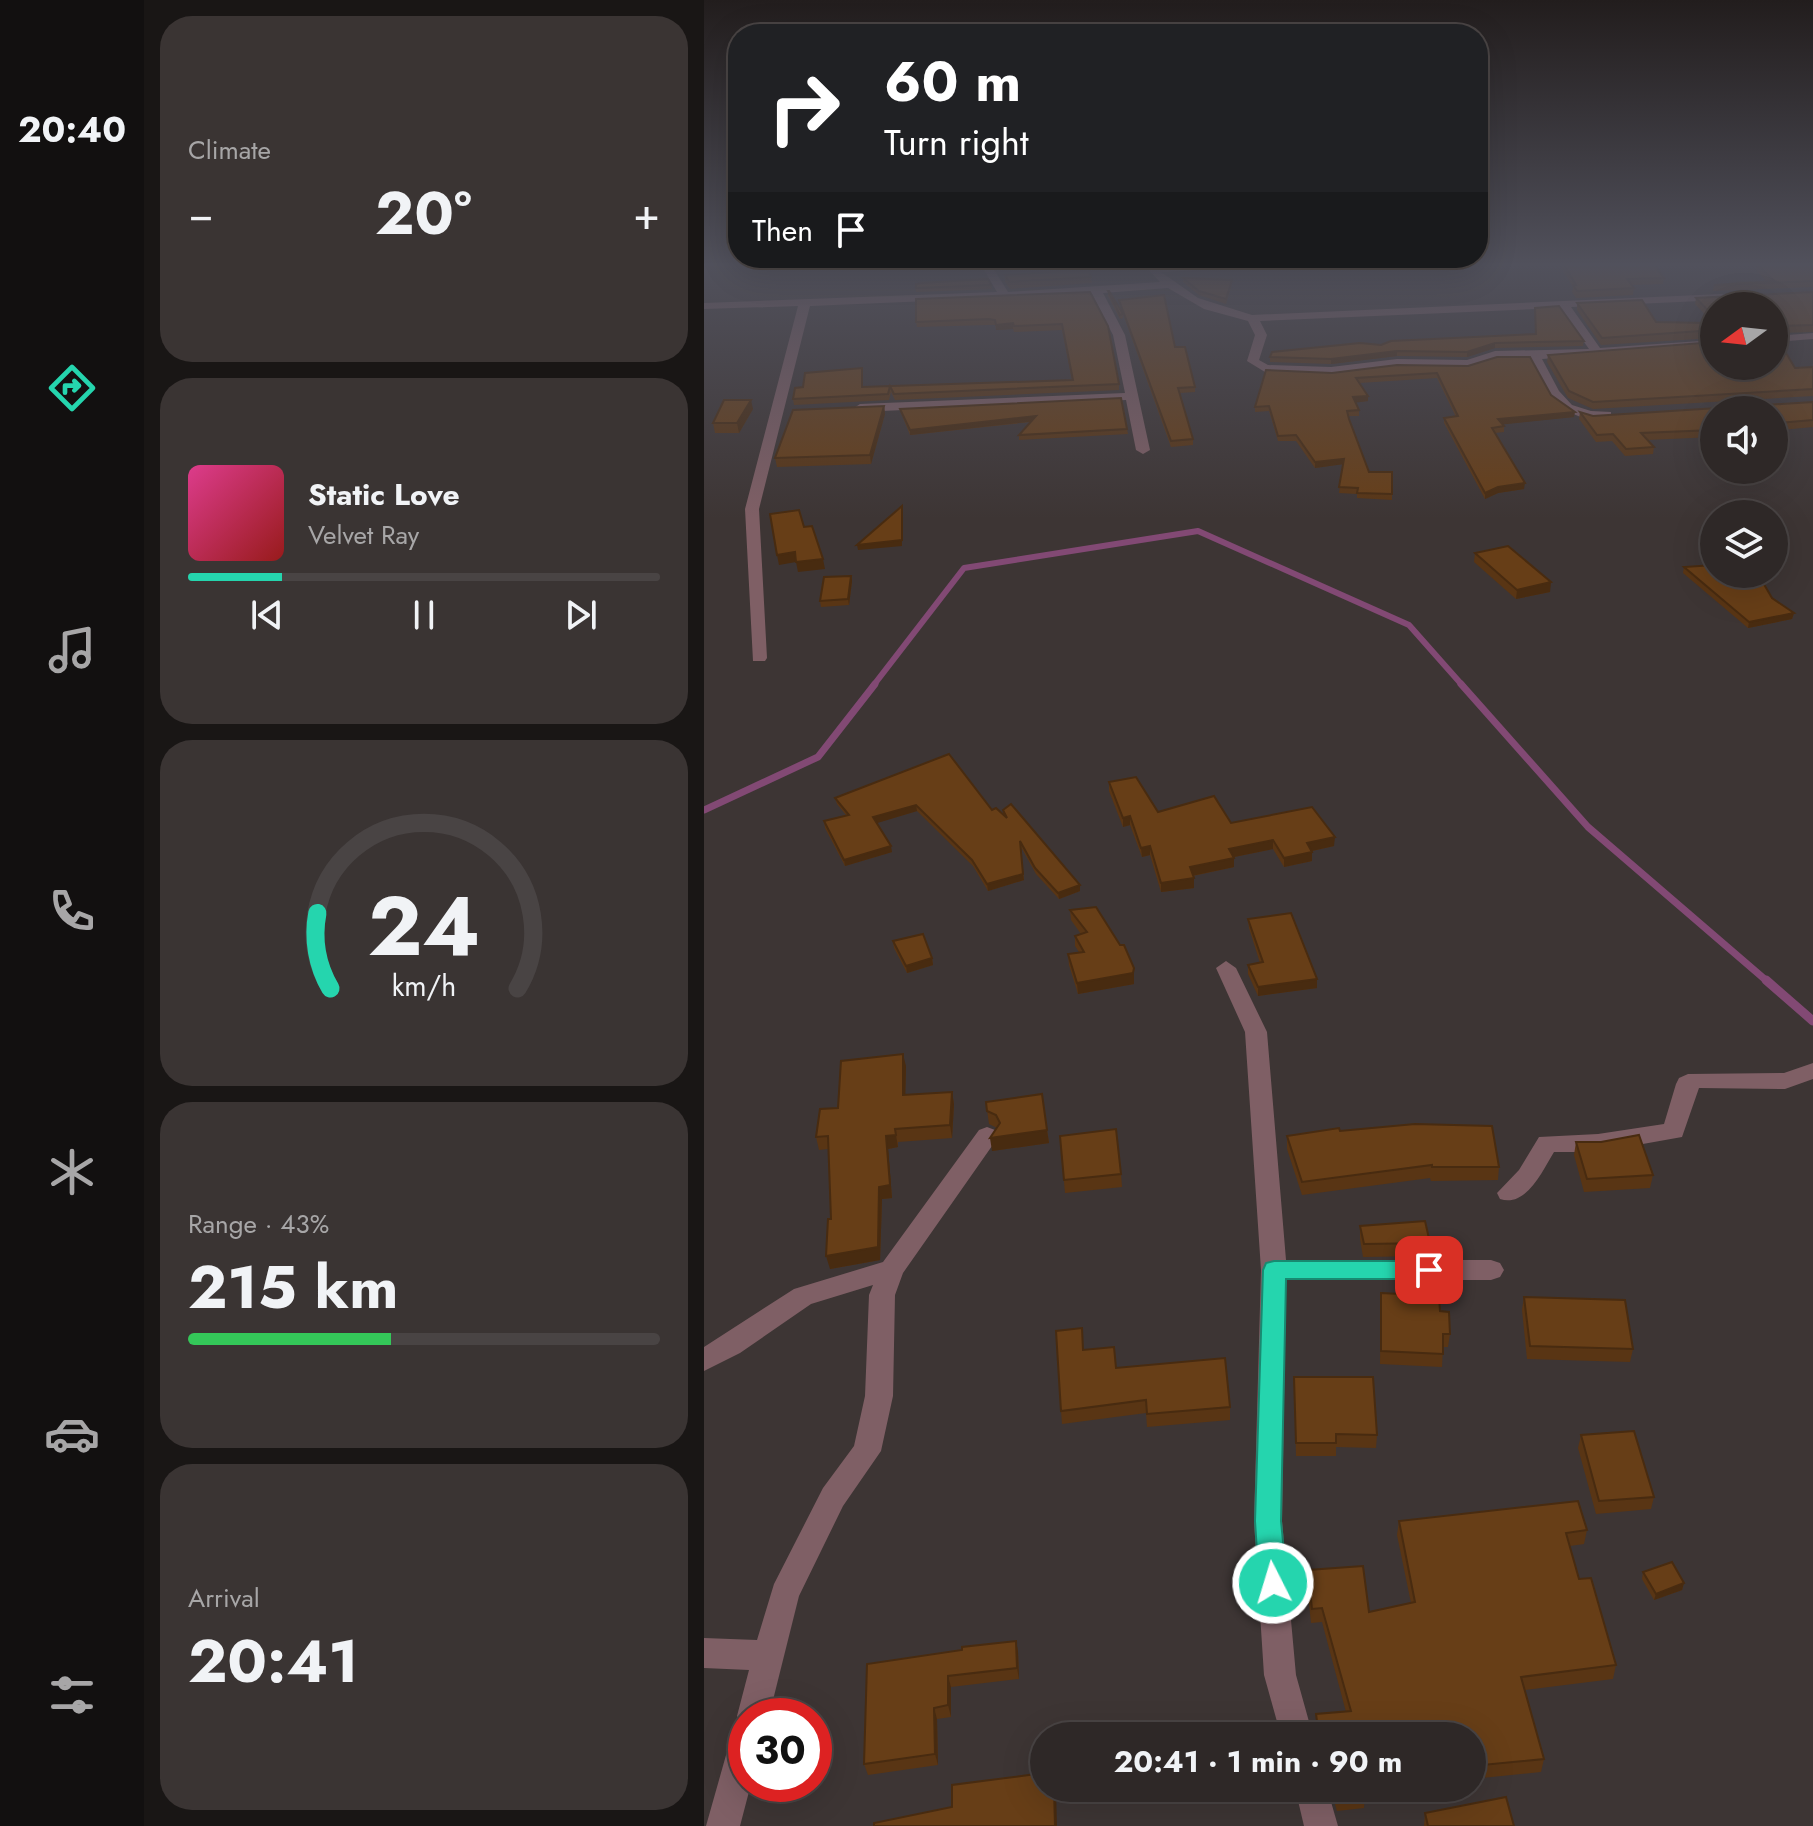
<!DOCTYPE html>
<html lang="en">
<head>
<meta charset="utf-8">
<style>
  :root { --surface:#2e2827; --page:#3a3433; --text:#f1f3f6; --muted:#a7a6a7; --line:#494444; --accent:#25d5ae }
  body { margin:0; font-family:Jost,sans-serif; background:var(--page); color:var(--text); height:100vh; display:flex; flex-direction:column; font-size:30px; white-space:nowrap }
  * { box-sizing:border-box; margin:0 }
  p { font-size:26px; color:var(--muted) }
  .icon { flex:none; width:44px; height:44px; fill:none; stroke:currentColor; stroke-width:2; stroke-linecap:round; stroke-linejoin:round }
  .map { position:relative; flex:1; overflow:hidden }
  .drawer { display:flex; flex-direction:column; gap:16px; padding:16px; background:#191615; width:560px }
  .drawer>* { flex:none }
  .banner { position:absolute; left:24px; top:24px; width:760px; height:244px; border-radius:32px; box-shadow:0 8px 32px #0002,0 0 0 2px var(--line); background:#202124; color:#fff; overflow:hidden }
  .needle { width:52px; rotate:255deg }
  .fabs { position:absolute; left:996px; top:292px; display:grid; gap:16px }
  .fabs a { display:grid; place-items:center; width:88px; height:88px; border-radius:50%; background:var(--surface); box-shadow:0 8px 32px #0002,0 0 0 2px var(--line); font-size:40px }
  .speed { position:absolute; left:24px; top:1698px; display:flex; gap:16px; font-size:40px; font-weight:700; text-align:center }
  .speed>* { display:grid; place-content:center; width:104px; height:104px; border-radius:50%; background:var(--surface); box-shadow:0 8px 32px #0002,0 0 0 2px var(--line); line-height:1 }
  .speed .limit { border:12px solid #d22; background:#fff; color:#111 }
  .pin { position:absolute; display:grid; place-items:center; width:68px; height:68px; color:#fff; margin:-34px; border-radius:16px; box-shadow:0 4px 12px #0006 }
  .me { position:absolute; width:88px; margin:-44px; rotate:355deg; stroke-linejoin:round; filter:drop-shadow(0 0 6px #0008) }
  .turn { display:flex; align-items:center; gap:28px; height:168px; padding:0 24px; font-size:36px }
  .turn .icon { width:104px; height:104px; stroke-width:2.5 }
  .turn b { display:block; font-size:56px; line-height:68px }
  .then { display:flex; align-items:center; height:76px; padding:0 24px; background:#0003; gap:16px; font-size:30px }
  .big { font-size:60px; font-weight:700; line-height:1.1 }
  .drawer .card { flex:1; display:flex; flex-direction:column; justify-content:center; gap:12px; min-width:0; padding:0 28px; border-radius:32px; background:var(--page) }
  .drawer .dial { align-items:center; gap:0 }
  .dial svg { height:208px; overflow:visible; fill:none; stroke:var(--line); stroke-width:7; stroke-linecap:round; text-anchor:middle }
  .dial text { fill:var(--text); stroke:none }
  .song { display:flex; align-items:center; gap:24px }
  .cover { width:96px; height:96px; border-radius:12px; background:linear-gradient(135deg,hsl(330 70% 55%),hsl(0 70% 35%)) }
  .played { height:8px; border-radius:4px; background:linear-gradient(90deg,var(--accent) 20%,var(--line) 20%) }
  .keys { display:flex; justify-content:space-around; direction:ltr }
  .heat { display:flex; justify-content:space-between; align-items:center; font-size:44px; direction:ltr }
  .charge { height:12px; border-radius:6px; background:linear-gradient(90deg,#34c759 43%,var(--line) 0) }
  .trip { position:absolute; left:326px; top:1722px; width:456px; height:80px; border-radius:40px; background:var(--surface); box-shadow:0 8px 32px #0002,0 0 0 2px var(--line); font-weight:700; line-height:80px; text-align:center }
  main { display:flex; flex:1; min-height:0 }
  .menu { display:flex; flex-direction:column; width:144px; justify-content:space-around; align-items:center; background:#121010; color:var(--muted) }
  .menu .icon { width:56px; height:56px }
  .menu .active { color:var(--accent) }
  .menu b { font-size:36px; color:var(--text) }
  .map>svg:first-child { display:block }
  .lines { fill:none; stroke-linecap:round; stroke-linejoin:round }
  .stream-far2 { stroke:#824974; stroke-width:6 }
  .stream-far1 { stroke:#824974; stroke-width:7 }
  .stream { stroke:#824974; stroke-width:9 }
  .minor { fill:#7f5f65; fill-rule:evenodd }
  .wall { fill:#593514 }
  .shaded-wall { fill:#482b10 }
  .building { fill:#673e17; stroke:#482b10; stroke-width:2 }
  .route { fill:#25d5ae; stroke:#188a71; stroke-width:2 }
</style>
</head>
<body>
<main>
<nav class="menu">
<b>20:40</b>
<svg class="icon active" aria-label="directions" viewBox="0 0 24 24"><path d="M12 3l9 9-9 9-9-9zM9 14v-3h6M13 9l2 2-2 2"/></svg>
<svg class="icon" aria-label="music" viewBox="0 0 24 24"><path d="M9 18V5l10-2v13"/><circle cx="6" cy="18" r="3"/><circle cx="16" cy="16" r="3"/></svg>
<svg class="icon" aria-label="phone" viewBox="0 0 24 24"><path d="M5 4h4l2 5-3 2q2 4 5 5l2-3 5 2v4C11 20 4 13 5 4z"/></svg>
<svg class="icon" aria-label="climate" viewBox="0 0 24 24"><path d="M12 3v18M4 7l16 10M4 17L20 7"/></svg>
<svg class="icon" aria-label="car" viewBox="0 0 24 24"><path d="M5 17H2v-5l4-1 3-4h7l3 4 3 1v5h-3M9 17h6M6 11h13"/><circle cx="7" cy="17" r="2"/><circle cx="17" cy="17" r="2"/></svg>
<svg class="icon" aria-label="filters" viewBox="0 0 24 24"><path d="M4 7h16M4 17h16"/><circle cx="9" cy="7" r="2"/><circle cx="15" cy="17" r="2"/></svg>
</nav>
<section class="drawer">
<div class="card"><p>Climate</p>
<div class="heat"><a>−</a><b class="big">20°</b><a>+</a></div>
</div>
<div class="card">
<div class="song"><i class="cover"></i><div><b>Static Love</b><p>Velvet Ray</p></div></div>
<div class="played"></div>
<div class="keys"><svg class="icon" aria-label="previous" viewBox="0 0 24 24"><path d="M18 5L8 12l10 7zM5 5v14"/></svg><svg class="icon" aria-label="pause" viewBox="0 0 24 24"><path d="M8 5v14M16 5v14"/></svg><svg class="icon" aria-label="next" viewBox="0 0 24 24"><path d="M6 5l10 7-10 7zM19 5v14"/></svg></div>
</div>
<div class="card dial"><svg viewBox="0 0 100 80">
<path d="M14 69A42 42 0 1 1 86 69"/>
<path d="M14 69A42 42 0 0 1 9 40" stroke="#25d5ae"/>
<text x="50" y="56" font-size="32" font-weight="700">24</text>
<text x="50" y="72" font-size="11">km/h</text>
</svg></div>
<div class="card"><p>Range · 43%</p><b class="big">215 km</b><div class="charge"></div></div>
<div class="card"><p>Arrival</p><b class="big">20:41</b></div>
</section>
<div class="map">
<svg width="1109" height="1826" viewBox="0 0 1109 1826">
  <rect width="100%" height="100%" fill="#3d3534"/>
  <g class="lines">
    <path class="stream-far2" d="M169 686 260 568 494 531 705 625 759 686"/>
    <g class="stream-far1">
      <path d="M757 684 884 827 1064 982"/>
      <path d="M0 810 114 757 171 684"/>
    </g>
    <path class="stream" d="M1062 980 1109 1021"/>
    <g class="minor">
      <path d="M276 263H286L304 292 456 282 438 263 451 266 579 263 574 266 457 272 494 298 548 315 1018 294 1023 297 1018 300 867 307 896 348 1010 340V346L838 359 855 391 868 405 887 411 907 412V418C862 426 844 395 827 359H792L764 368 693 367 627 375 561 372 543 361 551 335 544 321 500 309 464 288 399 293 421 335 446 450 439 454 432 450 422 400 156 412 150 408 156 404 421 393 409 335 388 294 106 306 55 509 63 658 61 661H49L41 509 94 306 0 309V303L293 292ZM856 308 885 349 791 351 763 360 693 359 627 367 564 365 555 360 563 335 556 321Z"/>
      <path d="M1109 333V339L1070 342V336Z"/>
      <path d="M522 961 532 968 563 1032 582 1260H787L796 1263 800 1270 796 1277 787 1280H582L578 1521 592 1675 609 1736H577L560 1675 550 1521 557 1270 541 1032 512 968Z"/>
      <path d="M1109 1063V1079L1081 1089 995 1088 978 1137 894 1152H850C839 1170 822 1208 796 1199L793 1193 815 1170 835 1137 894 1134 960 1124 972 1084 975 1078 984 1074 1080 1073Z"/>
      <path d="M283 1127 291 1130 295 1136 199 1273 191 1295 189 1396 177 1451 139 1506 95 1596 65 1716H42V1784H47L36 1826H2L26 1741 31 1730 38 1727 33 1716 45 1670 0 1668V1638L53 1640 70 1584 119 1488 150 1446 161 1396 165 1295 169 1285 107 1304 36 1353 0 1371V1347L90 1289 179 1262 275 1130Z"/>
      <path d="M591 1788H623L634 1826H600Z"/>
    </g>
  </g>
  <g class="wall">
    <path d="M0 263H81L82 264 0 269Z"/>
    <path d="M585 263H591V271Z"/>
    <path d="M857 263 960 278 959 284 928 285 930 288 929 295 872 298 868 292 869 287 857 267Z"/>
    <path d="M1109 263V287L1009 291 1010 285 1063 282 1052 270 1053 264Z"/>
    <path d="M301 275 387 277 388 283 306 289 301 282Z"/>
    <path d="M479 278 528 284 522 304 495 295 479 282Z"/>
    <path d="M212 284 287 285 288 289 212 292Z"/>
    <path d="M404 291 419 314 415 300 471 347 491 387V392L476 393 489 439V445L467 447 419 314V318L416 319 404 296Z"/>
    <path d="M386 292 415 384V390L191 400 187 392 185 400 90 405 89 399 99 387 159 374V387L368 380 358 330 310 332 309 329 292 330 291 325H285L213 327 212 322Z"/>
    <path d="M1109 292V332L1070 333V306H1010V338L897 345 873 310V303L952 322 1002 323 1008 322 991 304 992 298Z"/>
    <path d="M880 341 879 346 791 348 763 357 693 356 627 364 566 362V357L677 345Z"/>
    <path d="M844 355 1091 368 1109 367V396L889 409 864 398 843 362Z"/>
    <path d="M693 365 847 395 870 417 798 424 800 426V432L791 433 820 489 794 493 781 499 740 423V418L752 417 733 378 655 383 664 401 652 402 655 410V416H644L665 472H688V500L653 498V494L635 493 639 464 611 468 592 441H574L565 411 551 412V407L628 373Z"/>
    <path d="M1109 402V427L1077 430 1081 436 1080 443 1010 410V437L943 440 950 447 949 454 921 456 908 441 892 442 875 419 876 412 889 416Z"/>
    <path d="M180 406 181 414 167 464 73 467 71 458Z"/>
    <path d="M49 409 35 433H11L9 423Z"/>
    <path d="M196 409 423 429 424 434 315 440V435L327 422 206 435 197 413Z"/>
    <path d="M771 553 846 592 812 599 770 562Z"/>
    <path d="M980 567 1068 598 1090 613 1088 619 1044 628 979 573Z"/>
    <path d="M147 576 148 581 145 605 117 607 116 601Z"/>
    <path d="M405 782 454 812 527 823 630 846 608 851V861L580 867 569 849 530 857V867L489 876 490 888 457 892 446 855 438 857 426 825 419 827 405 791Z"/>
    <path d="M131 798 288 810 299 814V810L376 891 355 899 332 874 317 847 320 880 284 891 269 866 213 811 172 823 188 852 141 866 121 828 120 821 142 815 133 804Z"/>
    <path d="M366 910 430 978V984L374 994 365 965 364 954 375 952 371 946V936L377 934 367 920Z"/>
    <path d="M544 919 613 979V988L554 996 544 974V965L556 963 545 928Z"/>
    <path d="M189 941 228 958 229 965 203 973 190 948Z"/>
    <path d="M202 1066 201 1095 248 1092 250 1104 248 1138 194 1142V1147L184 1149 188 1198 178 1199 176 1260 126 1269 127 1219 124 1149 115 1150 112 1137 134 1108Z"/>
    <path d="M282 1102 343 1130 345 1143 288 1151 293 1128 285 1124Z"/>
    <path d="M636 1131 795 1167 794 1180 727 1181 726 1178 598 1195 583 1149V1136Z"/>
    <path d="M356 1136 417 1174 418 1187 361 1193Z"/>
    <path d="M872 1142 949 1175 946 1188 880 1192 870 1155Z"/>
    <path d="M656 1226 726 1243 724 1256 659 1257 656 1239Z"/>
    <path d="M677 1293 736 1311 746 1334 744 1347H739L738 1367 676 1364Z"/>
    <path d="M820 1297 929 1349 926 1362 823 1359 818 1310Z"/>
    <path d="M380 1350 412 1368 526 1407V1420L443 1427 442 1413 358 1424 357 1411Z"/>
    <path d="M590 1377 673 1435 672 1448 632 1447V1456H592Z"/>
    <path d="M877 1435 950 1497 947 1509 892 1514 874 1448Z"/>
    <path d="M695 1521 883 1530 880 1544 866 1546 875 1579 912 1665 909 1679 821 1690 840 1759 837 1772 768 1779V1736H613L612 1714 642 1712 618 1622 607 1623 603 1584 604 1570 665 1612 707 1603 693 1535Z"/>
    <path d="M939 1572 980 1583 978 1590 950 1600 938 1579Z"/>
    <path d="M312 1641 314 1652 315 1679 247 1687V1717L233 1719 234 1765 164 1775 160 1764 258 1650Z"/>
    <path d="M626 1788H688L661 1791 660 1808 633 1811Z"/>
    <path d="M721 1813 810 1826H720Z"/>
  </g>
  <g class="shaded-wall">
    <path d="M309 323V329L292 330V325Z"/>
    <path d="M791 343V348L763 357V352Z"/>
    <path d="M693 351V356L627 364V359Z"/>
    <path d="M664 396V401L649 403V397Z"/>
    <path d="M47 400 49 409 35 433 33 423Z"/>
    <path d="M180 406 181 414 167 464 166 455Z"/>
    <path d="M871 412 870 417 794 425V419Z"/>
    <path d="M332 416V421L206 435V430Z"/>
    <path d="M1081 436 1080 443 1070 444V437Z"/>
    <path d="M640 459V464L611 468V462Z"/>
    <path d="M821 483 820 489 794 493 781 499V493L794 487Z"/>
    <path d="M198 506V546L154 550 153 545Z"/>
    <path d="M91 552 119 559 121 569 94 572 92 562 75 565 73 555Z"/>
    <path d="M147 576 148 581 145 605 144 599Z"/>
    <path d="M847 582 846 592 812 599 813 590Z"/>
    <path d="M1090 613 1088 619 1044 628 1045 622Z"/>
    <path d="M212 805 213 811 170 824 169 817Z"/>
    <path d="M426 816V825L419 827V818Z"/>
    <path d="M631 837 630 846 603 852V843Z"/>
    <path d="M569 840V849L525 858V849Z"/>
    <path d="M187 846 188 852 141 866 140 860Z"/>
    <path d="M446 846V855L438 857 437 848Z"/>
    <path d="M608 852V861L580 867V858Z"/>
    <path d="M530 858V867L487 876 486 867Z"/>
    <path d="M319 874 320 880 284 891 283 884Z"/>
    <path d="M490 878V888L457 892V883Z"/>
    <path d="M376 885V891L355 899 354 893Z"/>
    <path d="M228 958 229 965 203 973 202 966Z"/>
    <path d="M430 968V984L374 994 373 983Z"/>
    <path d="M613 979V988L554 996V987Z"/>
    <path d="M199 1054 202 1066 201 1108 199 1095Z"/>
    <path d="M248 1092 250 1104 248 1138 246 1125Z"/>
    <path d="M191 1129 194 1147 184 1149 188 1198 178 1199 176 1260 126 1269 122 1256 182 1136Z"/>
    <path d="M343 1130 345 1143 288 1151 286 1138Z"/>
    <path d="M980 1583 978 1590 950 1600 952 1594Z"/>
    <path d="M312 1641 314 1652 315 1679 313 1668Z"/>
    <path d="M244 1676 247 1687V1717L244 1705Z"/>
    <path d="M230 1708 233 1719 234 1765 231 1754Z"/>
    <path d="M350 1788H352L353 1826H351Z"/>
  </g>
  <g class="building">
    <path d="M859 263H949L960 278 923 279 930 288 873 291 869 285H872Z"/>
    <path d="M1109 263V281L1010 285 1070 281 1053 264Z"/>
    <path d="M360 271H385L387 277 305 282 301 275Z"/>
    <path d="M479 278 528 280 522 299 495 291Z"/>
    <path d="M284 279 287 285 212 288V284L217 283Z"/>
    <path d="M404 291H405L419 314 416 315Z"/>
    <path d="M386 292 404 326 415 384 190 394 186 386 184 394 89 399 91 388 99 387 101 373 158 368V387L369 380 358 324 310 326 309 323 292 325 291 320 285 319 212 322V299Z"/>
    <path d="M1109 292V325L1070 326V306H1010V317L992 298Z"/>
    <path d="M460 295 471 347H481L491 387 474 388 489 439 467 441 415 300Z"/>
    <path d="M938 300 952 322 1002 323 1010 321V330L898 338 873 303Z"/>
    <path d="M855 306 880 341 791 343 763 352 693 351 627 359 566 357 568 352 656 343 677 345 687 341 832 334 831 308Z"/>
    <path d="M1070 338H1073L1091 368 1109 367V389L889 402 865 391 844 355 1010 342V366H1070Z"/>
    <path d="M793 357H826L847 395 871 412 794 419 800 426 788 428 821 483 794 487 781 493 740 418 754 416 733 373 652 378 664 396 649 397 655 410 643 411 645 419 665 472H688V494L653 493 654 488 635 487 640 459 611 462 592 435 574 436 565 406 551 407 562 370 628 373 693 365 764 366Z"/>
    <path d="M417 398 423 429 315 435 332 416 206 430 196 409Z"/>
    <path d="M20 400H47L33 423H9Z"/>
    <path d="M1109 402V420L1073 423 1081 436 1070 437V410H1010V430L937 433 950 447 922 449 909 434 893 435 876 412 889 416Z"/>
    <path d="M180 406 166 455 71 458 89 410Z"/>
    <path d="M198 506V540L153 545Z"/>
    <path d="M95 510 100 527 108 526 119 559 92 562 91 552 73 555 66 514Z"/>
    <path d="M804 546 847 582 813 590 771 553Z"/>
    <path d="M1010 565V574H1054L1068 598 1090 613 1045 622 980 567Z"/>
    <path d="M147 576 144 599 116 601 120 577Z"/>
    <path d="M245 754 288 810 292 808 303 818 299 810 307 804 376 885 354 893 331 868 316 841 319 874 283 884 268 860 212 805 169 817 187 846 140 860 120 821 145 815 131 798Z"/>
    <path d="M432 777 454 812 510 796 527 823 608 807 631 837 603 843 608 852 580 858 569 840 525 849 530 858 486 867 490 878 457 883 446 846 437 848 426 816 419 818 405 782Z"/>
    <path d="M392 907 416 945H420L430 968 429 973 373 983 364 954 380 952 371 936 383 932 366 910Z"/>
    <path d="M587 913 613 979 554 987 544 965 559 962 544 919Z"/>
    <path d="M219 934 228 958 202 966 189 941Z"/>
    <path d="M199 1054V1095L248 1092 246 1125 191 1129 192 1135 182 1136 186 1185 175 1187 174 1247 122 1256 124 1219H127L124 1136 112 1137 116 1109 134 1108 137 1061Z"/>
    <path d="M338 1094 343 1130 286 1138 296 1123 292 1115 283 1111 282 1102Z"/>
    <path d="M711 1124 788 1126 795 1167H728V1165L598 1182 583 1136 635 1128 636 1131Z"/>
    <path d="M412 1129 417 1174 360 1180 356 1136Z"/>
    <path d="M935 1135 949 1175 883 1179 872 1142H897Z"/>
    <path d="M721 1221 726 1243 660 1244 656 1226Z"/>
    <path d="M677 1293 735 1296 736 1311 745 1312 746 1334H739V1354L677 1351Z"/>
    <path d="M820 1297 921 1300 929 1349 826 1346Z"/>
    <path d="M378 1328 379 1350 410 1347 412 1368 521 1358 526 1407 443 1414 442 1400 357 1411 352 1331Z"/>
    <path d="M590 1377H669L673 1435 632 1434V1443H592Z"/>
    <path d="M930 1431 950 1497 895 1501 877 1435Z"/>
    <path d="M874 1501 883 1530 862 1533 875 1579 887 1578 912 1665 817 1677 840 1759 768 1766V1736H615L612 1714 647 1711 618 1608 608 1609 604 1570 659 1566 665 1612 711 1602 695 1521Z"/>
    <path d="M968 1562 980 1583 952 1594 939 1572Z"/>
    <path d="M312 1641 313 1668 244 1676V1705L230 1708 231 1754 160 1764 163 1664 258 1650V1647Z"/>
    <path d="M340 1773V1788H350L351 1826H170V1823L248 1807V1785Z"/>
    <path d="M631 1788H660L661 1795 634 1798Z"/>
    <path d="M802 1797 810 1826H724L721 1813Z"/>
  </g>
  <linearGradient id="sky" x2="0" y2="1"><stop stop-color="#221d1d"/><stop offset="0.51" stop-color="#51515c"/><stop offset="1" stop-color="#51515c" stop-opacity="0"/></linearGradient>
  <rect width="1109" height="519" fill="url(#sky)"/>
  <path class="route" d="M570 1261H725L733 1264 736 1270 733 1277 725 1279H582L577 1521 583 1583 579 1592 569 1596 559 1592 555 1583 551 1521 559 1270 562 1263Z"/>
</svg>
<div class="fabs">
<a><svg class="needle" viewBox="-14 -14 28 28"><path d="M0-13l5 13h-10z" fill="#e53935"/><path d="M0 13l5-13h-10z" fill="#a7a6a7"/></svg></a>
<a><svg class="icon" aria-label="sound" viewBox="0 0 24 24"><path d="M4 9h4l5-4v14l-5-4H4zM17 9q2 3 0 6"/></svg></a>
<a><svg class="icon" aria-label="layers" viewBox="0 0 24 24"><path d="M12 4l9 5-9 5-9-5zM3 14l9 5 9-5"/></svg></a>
</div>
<div class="speed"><div class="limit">30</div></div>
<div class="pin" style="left:725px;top:1270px;background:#d93025"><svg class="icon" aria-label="arrive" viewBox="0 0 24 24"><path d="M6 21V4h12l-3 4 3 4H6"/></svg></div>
<svg class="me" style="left:569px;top:1583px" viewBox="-20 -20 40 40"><circle r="17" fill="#25d5ae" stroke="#fff" stroke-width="3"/><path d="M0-11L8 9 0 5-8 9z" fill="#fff"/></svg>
<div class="trip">20:41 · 1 min · 90 m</div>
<div class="banner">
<div class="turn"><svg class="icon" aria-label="right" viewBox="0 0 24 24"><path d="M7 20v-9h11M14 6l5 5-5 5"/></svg><div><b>60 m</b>Turn right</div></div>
<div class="then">Then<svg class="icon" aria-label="arrive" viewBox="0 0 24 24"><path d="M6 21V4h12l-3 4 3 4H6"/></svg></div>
</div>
</div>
</main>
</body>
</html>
